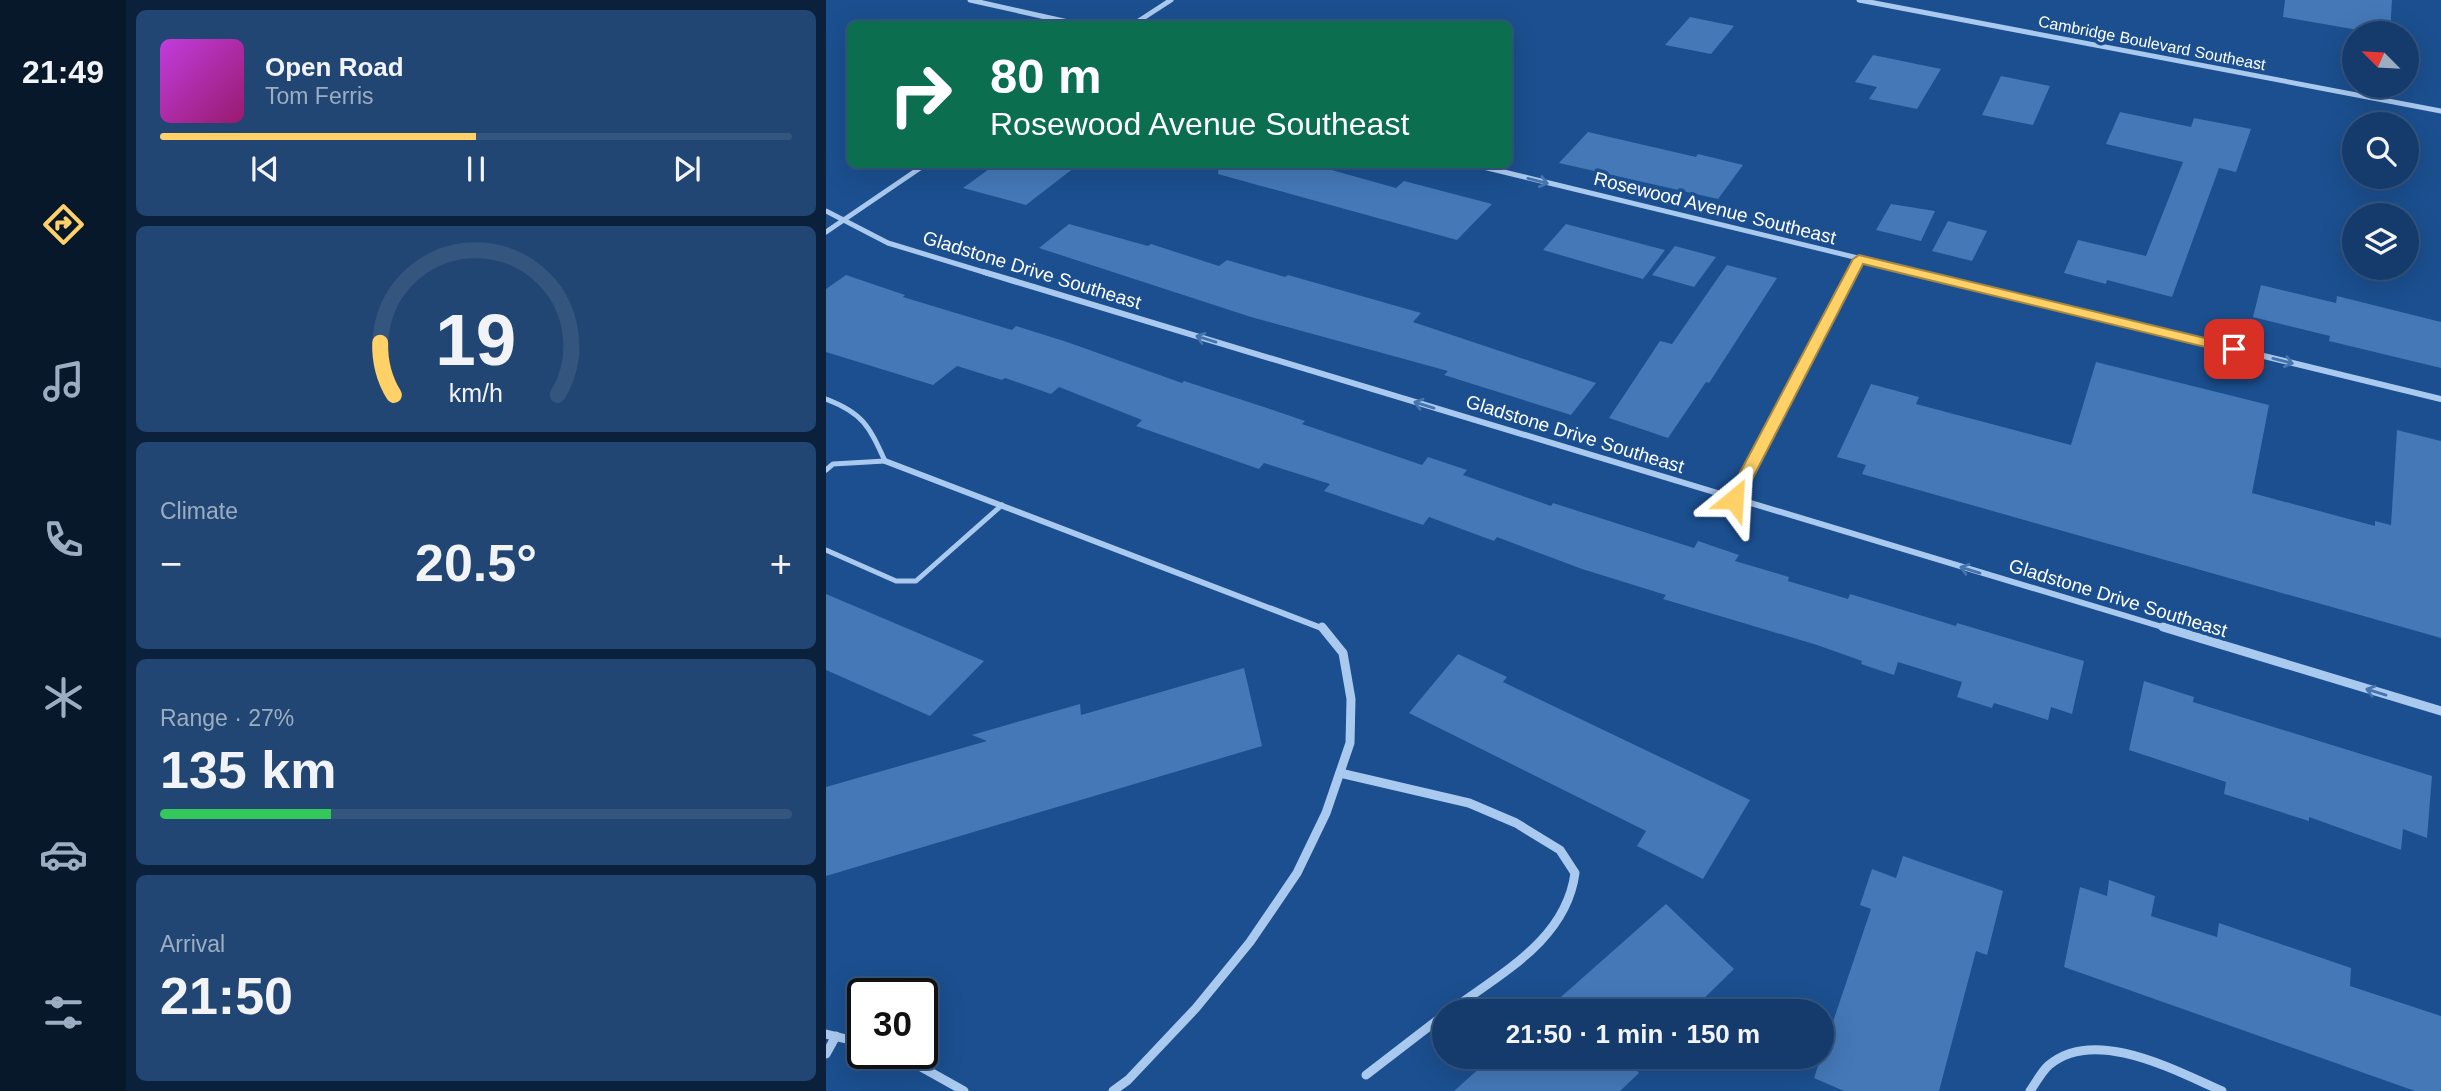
<!DOCTYPE html>
<html lang="en">
<head>
<meta charset="utf-8">
<style>
  :root { --surface:#143b6b; --page:#214673; --text:#f1f3f6; --muted:#9dadc1; --line:#33557e; --accent:#ffd166 }
  body { margin:0; font-family:Arial,sans-serif; background:var(--page); color:var(--text); height:100vh; display:flex; flex-direction:column; font-size:26px; white-space:nowrap }
  * { box-sizing:border-box; margin:0 }
  p { font-size:23px; color:var(--muted) }
  .icon { flex:none; width:38px; height:38px; fill:none; stroke:currentColor; stroke-width:2; stroke-linecap:round; stroke-linejoin:round }
  .map { position:relative; flex:1; overflow:hidden }
  .details { display:flex; flex-direction:column; gap:10px; padding:10px; background:#0b203b; width:700px }
  .details>* { flex:none }
  .hud { position:absolute; left:21px; top:21px; width:665px; height:147px; border-radius:10px; box-shadow:0 7px 28px #0002,0 0 0 2px var(--line); background:#0b6e4f; color:#fff; overflow:hidden }
  .needle { width:46px; rotate:294deg }
  .controls { position:absolute; left:1516px; top:21px; display:grid; gap:14px }
  .controls a { display:grid; place-items:center; width:77px; height:77px; border-radius:50%; background:var(--surface); box-shadow:0 7px 28px #0002,0 0 0 2px var(--line); font-size:35px }
  .speed { position:absolute; left:21px; top:978px; display:flex; gap:14px; font-size:35px; font-weight:700; text-align:center }
  .speed>* { display:grid; place-content:center; width:91px; height:91px; border-radius:50%; background:var(--surface); box-shadow:0 7px 28px #0002,0 0 0 2px var(--line); line-height:1 }
  .speed .limit { border:4px solid #111; border-radius:10px; background:#fff; color:#111 }
  .pin { position:absolute; display:grid; place-items:center; width:60px; height:60px; color:#fff; margin:-30px; border-radius:14px; box-shadow:0 4px 10px #0006 }
  .me { position:absolute; width:77px; margin:-38px; rotate:27deg; stroke-linejoin:round; filter:drop-shadow(0 0 5px #0008) }
  .turn { display:flex; align-items:center; gap:24px; height:147px; padding:0 28px; font-size:32px }
  .turn .icon { width:91px; height:91px; stroke-width:2.5 }
  .turn b { display:block; font-size:49px; line-height:60px }
  .big { font-size:52px; font-weight:700; line-height:1.1 }
  .details .widget { flex:1; display:flex; flex-direction:column; justify-content:center; gap:10px; min-width:0; padding:0 24px; border-radius:10px; background:var(--page) }
  .details .dial { align-items:center; gap:0 }
  .dial svg { height:182px; overflow:visible; fill:none; stroke:var(--line); stroke-width:7; stroke-linecap:round; text-anchor:middle }
  .dial text { fill:var(--text); stroke:none }
  .song { display:flex; align-items:center; gap:21px }
  .cover { width:84px; height:84px; border-radius:10px; background:linear-gradient(135deg,hsl(290 70% 55%),hsl(320 70% 35%)) }
  .played { height:7px; border-radius:4px; background:linear-gradient(90deg,var(--accent) 50%,var(--line) 50%) }
  .keys { display:flex; justify-content:space-around; direction:ltr }
  .heat { display:flex; justify-content:space-between; align-items:center; font-size:38px; direction:ltr }
  .charge { height:10px; border-radius:5px; background:linear-gradient(90deg,#34c759 27%,var(--line) 0) }
  .trip { position:absolute; left:606px; top:999px; width:402px; height:70px; border-radius:35px; background:var(--surface); box-shadow:0 7px 28px #0002,0 0 0 2px var(--line); font-weight:700; line-height:70px; text-align:center }
  main { display:flex; flex:1; min-height:0 }
  .dock { display:flex; flex-direction:column; width:126px; justify-content:space-around; align-items:center; background:#08182b; color:var(--muted) }
  .dock .icon { width:49px; height:49px }
  .dock .selected { color:var(--accent) }
  .dock b { font-size:32px; color:var(--text) }
  .map>svg:first-child { display:block }
  .building { fill:#4478b7 }
  .lines { fill:none; stroke-linecap:round; stroke-linejoin:round }
  .lane { stroke:#a9c9ee; stroke-width:5 }
  .street-far2 { stroke:#a9c9ee; stroke-width:5 }
  .street-far1 { stroke:#a9c9ee; stroke-width:6 }
  .street { stroke:#a9c9ee; stroke-width:9 }
  .oneway { stroke:#4674ac }
  .route { fill:#ffd166; stroke:#a68842; stroke-width:2 }
  .labels { text-anchor:middle; dominant-baseline:central; stroke-width:7; stroke-linejoin:round; paint-order:stroke }
  .far-street-label { font-size:16px; fill:#fff; stroke:#1b4f8f }
  .street-label { font-size:19px; fill:#fff; stroke:#1b4f8f }
</style>
</head>
<body>
<main>
<nav class="dock">
<b>21:49</b>
<svg class="icon selected" aria-label="directions" viewBox="0 0 24 24"><path d="M12 3l9 9-9 9-9-9zM9 14v-3h6M13 9l2 2-2 2"/></svg>
<svg class="icon" aria-label="music" viewBox="0 0 24 24"><path d="M9 18V5l10-2v13"/><circle cx="6" cy="18" r="3"/><circle cx="16" cy="16" r="3"/></svg>
<svg class="icon" aria-label="phone" viewBox="0 0 24 24"><path d="M5 4h4l2 5-3 2q2 4 5 5l2-3 5 2v4C11 20 4 13 5 4z"/></svg>
<svg class="icon" aria-label="climate" viewBox="0 0 24 24"><path d="M12 3v18M4 7l16 10M4 17L20 7"/></svg>
<svg class="icon" aria-label="car" viewBox="0 0 24 24"><path d="M5 17H2v-5l4-1 3-4h7l3 4 3 1v5h-3M9 17h6M6 11h13"/><circle cx="7" cy="17" r="2"/><circle cx="17" cy="17" r="2"/></svg>
<svg class="icon" aria-label="filters" viewBox="0 0 24 24"><path d="M4 7h16M4 17h16"/><circle cx="9" cy="7" r="2"/><circle cx="15" cy="17" r="2"/></svg>
</nav>
<section class="details">
<div class="widget">
<div class="song"><i class="cover"></i><div><b>Open Road</b><p>Tom Ferris</p></div></div>
<div class="played"></div>
<div class="keys"><svg class="icon" aria-label="previous" viewBox="0 0 24 24"><path d="M18 5L8 12l10 7zM5 5v14"/></svg><svg class="icon" aria-label="pause" viewBox="0 0 24 24"><path d="M8 5v14M16 5v14"/></svg><svg class="icon" aria-label="next" viewBox="0 0 24 24"><path d="M6 5l10 7-10 7zM19 5v14"/></svg></div>
</div>
<div class="widget dial"><svg viewBox="0 0 100 80">
<path d="M14 69A42 42 0 1 1 86 69"/>
<path d="M14 69A42 42 0 0 1 8 46" stroke="#ffd166"/>
<text x="50" y="56" font-size="32" font-weight="700">19</text>
<text x="50" y="72" font-size="11">km/h</text>
</svg></div>
<div class="widget"><p>Climate</p>
<div class="heat"><a>−</a><b class="big">20.5°</b><a>+</a></div>
</div>
<div class="widget"><p>Range · 27%</p><b class="big">135 km</b><div class="charge"></div></div>
<div class="widget"><p>Arrival</p><b class="big">21:50</b></div>
</section>
<div class="map">
<svg width="1615" height="1091" viewBox="0 0 1615 1091">
  <rect width="100%" height="100%" fill="#1b4f8f"/>
  <g class="building">
    <path d="M1459 0H1566L1564 33H1549L1457 17Z"/>
    <path d="M864 17 908 26 885 54 839 45Z"/>
    <path d="M1047 55 1115 69 1091 109 1043 99 1051 87 1029 82Z"/>
    <path d="M1175 76 1224 86 1207 125 1156 115Z"/>
    <path d="M1294 112 1365 127 1368 118 1425 129 1410 172 1393 168 1346 297 1281 280 1280 284 1238 273 1252 240 1320 256 1357 162 1280 144Z"/>
    <path d="M762 132 870 157 872 154 917 165 892 199 733 163Z"/>
    <path d="M170 164H253L200 205 137 188Z"/>
    <path d="M393 164H484L570 188 578 181 666 204 631 240 392 174Z"/>
    <path d="M1065 204 1109 211 1095 241 1050 230Z"/>
    <path d="M1122 221 1161 231 1146 261 1106 251Z"/>
    <path d="M243 224 322 246 325 244 393 266 401 260 459 277 462 275 595 313 587 322 770 383 745 415 618 375 622 371 425 317 213 248Z"/>
    <path d="M740 224 839 250 817 279 717 250Z"/>
    <path d="M849 246 890 257 868 287 826 275Z"/>
    <path d="M901 265 951 278 883 383 880 382 842 438 783 418 834 341 846 344Z"/>
    <path d="M20 275 79 295 77 297 186 330 190 326 241 342 356 383 358 381 441 408 479 421 476 424 596 465 602 457 641 470 637 475 725 506 727 503 868 548 872 541 913 555 909 561 963 577 962 581 1022 599 1024 594 1130 626 1131 623 1258 661 1246 714 1225 707 1222 720 1168 703 1166 708 1131 697 1136 682 1072 662 1068 675 1035 664 1036 661 991 645 837 599 840 595 756 569 671 537 668 541 603 517 597 525 498 491 504 484 438 463 433 469 310 426 316 420 233 387 225 394 179 378 176 380 131 366 107 385 0 352V289Z"/>
    <path d="M1435 285 1510 303 1511 296 1615 322V368L1503 341 1504 336 1427 317Z"/>
    <path d="M1270 362 1443 405 1426 493 1549 526V521L1565 525 1571 430 1615 441V638L1036 474 1040 465 1011 457 1045 384 1093 397 1090 404 1245 445Z"/>
    <path d="M0 594 158 661 104 716 0 670Z"/>
    <path d="M632 654 681 677 677 682 924 800 877 879 811 846 820 831 583 713Z"/>
    <path d="M418 668 436 746 0 876V787L161 741 146 735 254 704 255 715Z"/>
    <path d="M1318 681 1368 697 1367 702 1606 776 1601 838 1577 829 1575 850 1483 817V821L1398 794 1400 782 1303 750Z"/>
    <path d="M1077 856 1177 891 1161 955 1150 951 1113 1091H1018L988 1078 1045 909 1034 905 1046 869 1070 878Z"/>
    <path d="M1283 880 1329 896 1325 916 1391 937 1393 923 1525 968 1524 986 1615 1016V1091H1589L1238 967 1254 887 1281 896Z"/>
    <path d="M840 904 908 969 864 1012H718Z"/>
    <path d="M666 1057H806L802 1061 813 1073 794 1091H628Z"/>
  </g>
  <g class="lines">
    <g class="lane">
      <path d="M0 399C37 413 43 426 59 461L7 464 0 470"/>
      <path d="M0 550 70 581H90L176 505"/>
    </g>
    <g class="street-far2">
      <path d="M144 0 251 24"/>
      <path d="M1033 0 1615 111"/>
      <path d="M308 24 345 0"/>
      <path d="M645 164 1098 274"/>
      <path d="M0 211 62 243 164 274"/>
      <path d="M0 232 100 164"/>
      <path d="M1025 274 1033 259"/>
    </g>
    <g class="street-far1">
      <path d="M158 272 1343 629"/>
      <path d="M1091 272 1615 399"/>
      <path d="M59 461 498 629"/>
      <path d="M908 498 1026 272"/>
    </g>
    <g class="street">
      <path d="M1337 627 1615 711"/>
      <path d="M514 773 643 803 690 823 734 850 749 873C740 941 673 974 623 1012"/>
      <path d="M0 1034 37 1043"/>
      <path d="M0 1054 10 1036"/>
      <path d="M72 1054 138 1091"/>
      <path d="M540 1075 618 1015"/>
      <path d="M287 1091 302 1080 370 1008 424 942 471 873 500 813 524 743 525 699 517 653 496 627"/>
      <path d="M1204 1091C1210 1083 1215 1072 1223 1065 1269 1026 1350 1071 1396 1091"/>
    </g>
  </g>
  <defs><path id="oneway-shaft" d="M-6 0H5M1.5-3L5.5 0L1.5 3" fill="none" stroke-width="1.6" stroke-linecap="round" stroke-linejoin="round" transform="scale(1.75)"/></defs>
  <g class="oneway">
    <use href="#oneway-shaft" transform="translate(712 181) rotate(14)"/>
    <use href="#oneway-shaft" transform="translate(380 339) rotate(-163)"/>
    <use href="#oneway-shaft" transform="translate(1457 361) rotate(14)"/>
    <use href="#oneway-shaft" transform="translate(598 405) rotate(-163)"/>
    <use href="#oneway-shaft" transform="translate(1144 570) rotate(-163)"/>
    <use href="#oneway-shaft" transform="translate(1550 692) rotate(-163)"/>
  </g>
  <path class="route" d="M1033 255 1408 345 1415 349 1408 354 1037 264 916 499 908 504 902 502 900 499 1027 259Z"/>
  <g class="labels">
    <g class="far-street-label">
      <text transform="translate(1326 43) rotate(11)">Cambridge Boulevard Southeast</text>
    </g>
    <g class="street-label">
      <text transform="translate(889 208) rotate(14)">Rosewood Avenue Southeast</text>
      <text transform="translate(206 270) rotate(17)">Gladstone Drive Southeast</text>
      <text transform="translate(749 434) rotate(17)">Gladstone Drive Southeast</text>
      <text transform="translate(1292 598) rotate(17)">Gladstone Drive Southeast</text>
    </g>
  </g>
</svg>
<div class="controls">
<a><svg class="needle" viewBox="-14 -14 28 28"><path d="M0-13l5 13h-10z" fill="#e53935"/><path d="M0 13l5-13h-10z" fill="#9dadc1"/></svg></a>
<a><svg class="icon" aria-label="search" viewBox="0 0 24 24"><circle cx="10" cy="10" r="6"/><path d="M15 15l6 6"/></svg></a>
<a><svg class="icon" aria-label="layers" viewBox="0 0 24 24"><path d="M12 4l9 5-9 5-9-5zM3 14l9 5 9-5"/></svg></a>
</div>
<div class="speed"><div class="limit">30</div></div>
<div class="pin" style="left:1408px;top:349px;background:#d93025"><svg class="icon" aria-label="arrive" viewBox="0 0 24 24"><path d="M6 21V4h12l-3 4 3 4H6"/></svg></div>
<svg class="me" style="left:908px;top:499px" viewBox="-20 -20 40 40"><path d="M0-17L14 15 0 8-14 15z" fill="#ffd166" stroke="#fff" stroke-width="4"/></svg>
<div class="trip">21:50 · 1 min · 150 m</div>
<div class="hud">
<div class="turn"><svg class="icon" aria-label="right" viewBox="0 0 24 24"><path d="M7 20v-9h11M14 6l5 5-5 5"/></svg><div><b>80 m</b>Rosewood Avenue Southeast</div></div>
</div>
</div>
</main>
</body>
</html>
